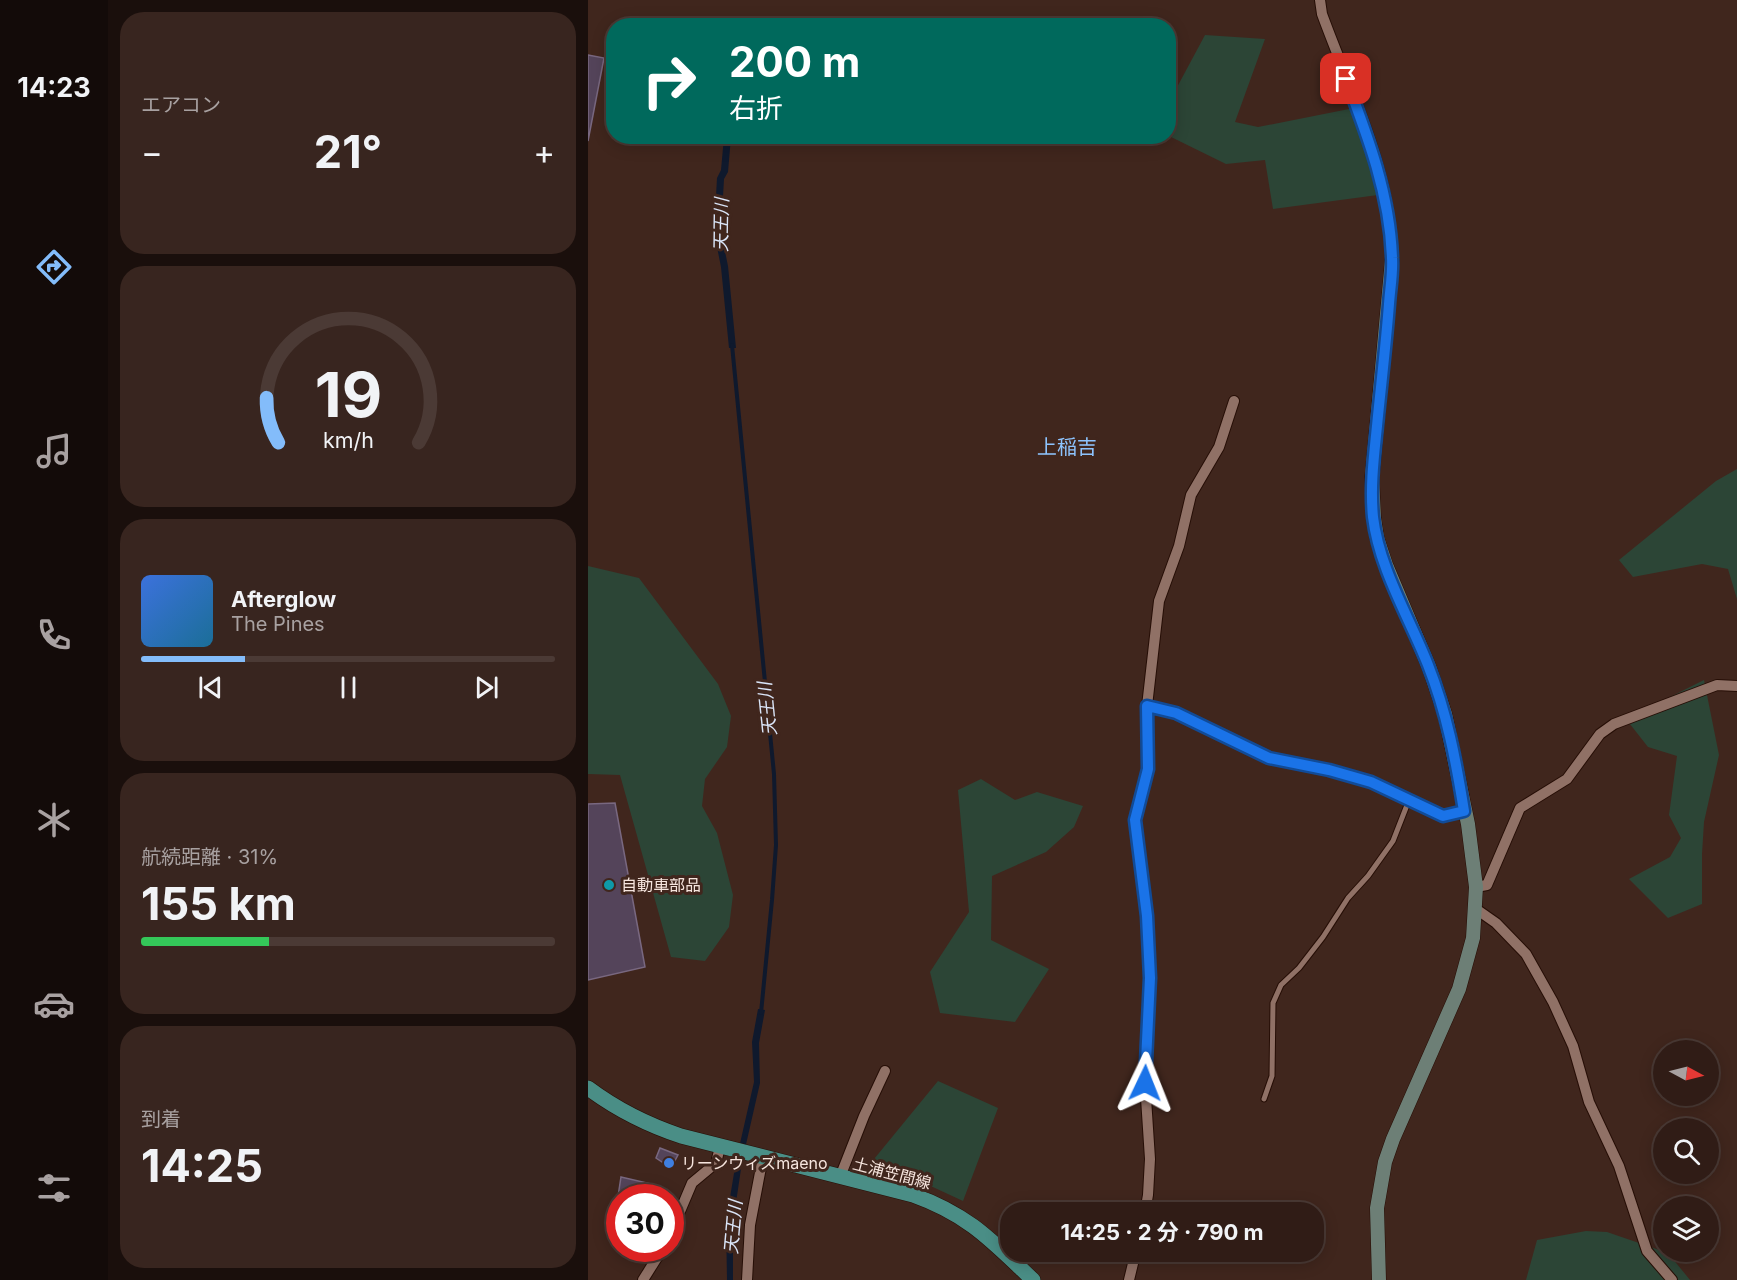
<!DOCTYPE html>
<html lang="ja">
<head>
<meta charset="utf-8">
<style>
  :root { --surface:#301c16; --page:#38251f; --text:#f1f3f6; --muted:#a8a1a1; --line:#4b3a35; --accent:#83bcfa }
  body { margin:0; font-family:Inter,"Noto Sans JP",sans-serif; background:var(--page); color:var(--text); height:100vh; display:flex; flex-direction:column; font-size:22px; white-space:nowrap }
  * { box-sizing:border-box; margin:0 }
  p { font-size:20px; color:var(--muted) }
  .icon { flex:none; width:33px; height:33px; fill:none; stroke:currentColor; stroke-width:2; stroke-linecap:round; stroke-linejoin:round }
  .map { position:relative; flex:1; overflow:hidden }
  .drawer { display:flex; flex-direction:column; gap:12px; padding:12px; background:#1a0f0c; width:480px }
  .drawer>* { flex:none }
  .top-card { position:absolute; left:18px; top:18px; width:570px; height:126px; border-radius:24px; box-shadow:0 3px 15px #0003,0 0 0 2px var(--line); background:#00695c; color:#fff; overflow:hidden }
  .needle { width:39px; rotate:97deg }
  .controls { position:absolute; left:1065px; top:1040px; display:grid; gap:12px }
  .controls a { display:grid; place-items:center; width:66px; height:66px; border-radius:50%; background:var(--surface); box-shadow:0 3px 15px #0003,0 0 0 2px var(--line); font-size:30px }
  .speed { position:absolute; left:18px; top:1184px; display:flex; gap:12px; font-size:30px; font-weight:700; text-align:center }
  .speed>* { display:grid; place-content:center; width:78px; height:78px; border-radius:50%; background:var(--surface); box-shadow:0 3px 15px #0003,0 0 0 2px var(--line); line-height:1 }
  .speed .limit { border:9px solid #d22; background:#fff; color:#111 }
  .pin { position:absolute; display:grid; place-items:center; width:51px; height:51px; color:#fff; margin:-26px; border-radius:12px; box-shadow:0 3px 9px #0006 }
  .me { position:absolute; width:66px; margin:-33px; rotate:2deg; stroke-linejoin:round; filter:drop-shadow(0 0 4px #0008) }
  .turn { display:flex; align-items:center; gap:21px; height:126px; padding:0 24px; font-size:27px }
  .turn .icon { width:78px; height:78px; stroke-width:2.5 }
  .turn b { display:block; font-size:42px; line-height:51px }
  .big { font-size:45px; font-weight:700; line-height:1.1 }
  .drawer .card { flex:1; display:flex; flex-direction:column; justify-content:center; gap:9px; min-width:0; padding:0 21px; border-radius:24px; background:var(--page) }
  .drawer .dial { align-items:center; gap:0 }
  .dial svg { height:156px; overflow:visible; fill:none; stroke:var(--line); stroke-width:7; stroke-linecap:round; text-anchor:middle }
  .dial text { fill:var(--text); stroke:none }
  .song { display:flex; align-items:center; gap:18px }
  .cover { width:72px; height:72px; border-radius:9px; background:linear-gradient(135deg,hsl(220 70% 55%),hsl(200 70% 35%)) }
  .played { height:6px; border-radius:3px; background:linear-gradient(90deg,var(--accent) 25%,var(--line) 25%) }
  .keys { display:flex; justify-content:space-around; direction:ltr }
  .heat { display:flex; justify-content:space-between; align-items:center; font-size:33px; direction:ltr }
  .charge { height:9px; border-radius:4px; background:linear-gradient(90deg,#34c759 31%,var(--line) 0) }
  .trip { position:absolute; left:412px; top:1202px; width:324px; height:60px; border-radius:24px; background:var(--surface); box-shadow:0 3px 15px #0003,0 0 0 2px var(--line); font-weight:700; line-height:60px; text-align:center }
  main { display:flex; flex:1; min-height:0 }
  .menu { display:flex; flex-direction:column; width:108px; justify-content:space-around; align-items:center; background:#130b09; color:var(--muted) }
  .menu .icon { width:42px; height:42px }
  .menu .selected { color:var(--accent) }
  .menu b { font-size:27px; color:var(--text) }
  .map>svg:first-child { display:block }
  .green { fill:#2c4536 }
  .water { fill:#0f192d }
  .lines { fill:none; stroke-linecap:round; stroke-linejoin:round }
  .stream { stroke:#0f192d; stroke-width:4 }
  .building { fill:#54445a; stroke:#796880; stroke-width:1.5 }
  .lane-casing { stroke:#260e06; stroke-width:7 }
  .street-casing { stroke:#260e06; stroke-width:12 }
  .secondary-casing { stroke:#260e06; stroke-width:15 }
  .primary-casing { stroke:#260e06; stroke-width:16 }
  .lane { stroke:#907166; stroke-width:5 }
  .street { stroke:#907166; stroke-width:10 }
  .secondary { stroke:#6d7f76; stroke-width:14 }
  .primary { stroke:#4a8e86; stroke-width:15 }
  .route-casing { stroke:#114b97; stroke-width:15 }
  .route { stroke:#1a73e8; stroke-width:10 }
  .culture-dot { fill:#0f9aa8; stroke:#40261d; stroke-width:2 }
  .shop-dot { fill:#3f7fe0; stroke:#40261d; stroke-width:2 }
  .labels { text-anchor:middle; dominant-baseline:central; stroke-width:6; stroke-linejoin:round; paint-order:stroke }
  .poi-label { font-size:16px; fill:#f6e5de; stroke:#40261d; text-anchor:start }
  .street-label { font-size:16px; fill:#f6e5de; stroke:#40261d }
  .water-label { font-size:18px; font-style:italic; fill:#dae5f8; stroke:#40261d }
  .quarter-label { font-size:20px; fill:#8dc3fd; stroke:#40261d }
</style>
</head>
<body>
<main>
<nav class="menu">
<b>14:23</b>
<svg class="icon selected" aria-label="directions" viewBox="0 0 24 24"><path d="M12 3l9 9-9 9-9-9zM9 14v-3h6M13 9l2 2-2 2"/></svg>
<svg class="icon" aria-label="music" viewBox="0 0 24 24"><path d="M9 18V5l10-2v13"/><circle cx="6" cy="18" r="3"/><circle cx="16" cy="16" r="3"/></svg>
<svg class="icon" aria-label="phone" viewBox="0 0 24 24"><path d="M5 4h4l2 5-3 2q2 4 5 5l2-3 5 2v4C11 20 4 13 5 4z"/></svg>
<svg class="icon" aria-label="climate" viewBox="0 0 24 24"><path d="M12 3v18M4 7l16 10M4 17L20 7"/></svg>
<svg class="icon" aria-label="car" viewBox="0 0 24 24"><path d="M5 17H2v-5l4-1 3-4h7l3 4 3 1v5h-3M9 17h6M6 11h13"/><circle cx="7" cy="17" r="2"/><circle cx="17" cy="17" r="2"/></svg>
<svg class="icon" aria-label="filters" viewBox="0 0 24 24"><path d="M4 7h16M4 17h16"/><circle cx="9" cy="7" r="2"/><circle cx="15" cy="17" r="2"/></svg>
</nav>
<section class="drawer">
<div class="card"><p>エアコン</p>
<div class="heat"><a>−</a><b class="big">21°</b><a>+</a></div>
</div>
<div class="card dial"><svg viewBox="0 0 100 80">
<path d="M14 69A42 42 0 1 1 86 69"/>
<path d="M14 69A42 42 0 0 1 8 46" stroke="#83bcfa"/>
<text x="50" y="56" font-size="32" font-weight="700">19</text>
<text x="50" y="72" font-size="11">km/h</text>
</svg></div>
<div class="card">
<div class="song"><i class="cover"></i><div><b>Afterglow</b><p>The Pines</p></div></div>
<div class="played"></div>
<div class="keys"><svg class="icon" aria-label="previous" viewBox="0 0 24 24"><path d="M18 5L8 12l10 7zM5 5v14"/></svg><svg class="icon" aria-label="pause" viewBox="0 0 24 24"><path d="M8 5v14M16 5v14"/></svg><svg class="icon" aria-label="next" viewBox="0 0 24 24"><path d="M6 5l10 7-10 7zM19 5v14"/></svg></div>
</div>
<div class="card"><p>航続距離 · 31%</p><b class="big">155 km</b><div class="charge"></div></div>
<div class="card"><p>到着</p><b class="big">14:25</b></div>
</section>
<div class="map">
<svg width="1149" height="1280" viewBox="0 0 1149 1280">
  <rect width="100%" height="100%" fill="#40261d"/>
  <g class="green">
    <path d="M617 35 677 39 647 122 670 127 766 108 779 145 790 195 685 209 677 160 638 164 581 136 580 104Z"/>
    <path d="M1149 469V599L1140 569 1114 564 1045 577 1031 560 1128 481Z"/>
    <path d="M0 566 51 578 130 684 143 716 139 747 117 779 114 806 129 833 145 895 141 927 117 961 83 957 32 775 0 774Z"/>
    <path d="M1116 680 1131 755 1116 822 1114 854V904L1080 918 1041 879 1082 857 1093 838 1081 815 1089 756 1060 747 1038 719Z"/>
    <path d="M393 779 427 800 449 792 495 806 486 827 458 852 404 876 403 940 461 969 427 1022 352 1013 342 972 381 912 370 790Z"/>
    <path d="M350 1081 410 1108 375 1201 334 1182 282 1164Z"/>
    <path d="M998 1231 1019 1232 1080 1253 1102 1280H938L949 1240Z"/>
  </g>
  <g class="water">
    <path d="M136 137H143L140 172 136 179 133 232 140 266 148 348H141L133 267 126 232 129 178 133 170Z"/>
    <path d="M170 1009 177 1010 171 1043 172 1083 154 1162 145 1223V1280H139L138 1222 148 1161 166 1082 164 1042Z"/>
  </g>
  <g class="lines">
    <path class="stream" d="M144 345 186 774 188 845 184 900 173 1013"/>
  </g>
  <g class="building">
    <path d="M0 55 16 58 0 141Z"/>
    <path d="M27 803 57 967 0 980V804Z"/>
    <path d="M72 1148 90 1155 83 1168 68 1158Z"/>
    <path d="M33 1177 72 1186 69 1197H32V1203H29Z"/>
  </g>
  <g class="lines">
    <defs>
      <path id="lane" d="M676 1099 684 1076 685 1003 693 985 711 968 735 937 760 898 780 876 805 841 821 800"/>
      <g id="street">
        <path d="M732 0 734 14C757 77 787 139 799 205 802 223 803 242 804 260"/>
        <path d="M559 706 588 713 681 758 741 770 783 782 855 816 877 811"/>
        <path d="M888 887 899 885 932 808 979 779 1012 734 1026 724 1129 685 1149 686"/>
        <path d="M888 909 908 923 938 954 965 1002 985 1046 1001 1102 1031 1166 1059 1251 1084 1280"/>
        <path d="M252 1177 276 1116 297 1071"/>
        <path d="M557 1212 560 1195 562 1159 557 1083 562 978 559 916 547 820 560 769 559 706 571 601 591 546 603 495 631 447 646 401"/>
        <path d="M82 1235 104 1183 128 1163 132 1147"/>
        <path d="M55 1280 75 1248"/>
        <path d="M159 1280 162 1225 175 1157"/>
        <path d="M541 1280 548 1251"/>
      </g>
      <path id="secondary" d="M791 1280 789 1208 797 1162 805 1139 871 989 885 938 888 887 880 824 857 714 841 667 798 565 789 538 786 518 784 477 804 260"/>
      <path id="primary" d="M0 1088C28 1109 60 1125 93 1136L325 1195C381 1215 404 1241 445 1280"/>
    </defs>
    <use href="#lane" class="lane-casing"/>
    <use href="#street" class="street-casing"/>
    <use href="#secondary" class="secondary-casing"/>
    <use href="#primary" class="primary-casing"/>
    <use href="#lane" class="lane"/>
    <use href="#street" class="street"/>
    <use href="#secondary" class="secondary"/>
    <use href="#primary" class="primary"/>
  </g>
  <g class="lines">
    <defs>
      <path id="route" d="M557 1083 562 978 559 916 547 820 560 769 559 706 588 713 681 758 741 770 783 782 855 816 876 811C868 761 859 713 840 665 821 617 791 568 785 517 782 486 786 456 789 426 793 385 798 344 801 304 802 289 805 273 804 258 802 195 780 137 758 79"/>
    </defs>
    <use href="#route" class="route-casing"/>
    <use href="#route" class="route"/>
  </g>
  <circle class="culture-dot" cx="21" cy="885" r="6"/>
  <circle class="shop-dot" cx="81" cy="1163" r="6"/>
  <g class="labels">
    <g class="poi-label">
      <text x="33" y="885">自動車部品</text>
      <text x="93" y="1163">リーンウィズmaeno</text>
    </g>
    <g class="street-label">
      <text transform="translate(304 1173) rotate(15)">土浦笠間線</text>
    </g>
    <g class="water-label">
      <text transform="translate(133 225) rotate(-89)">天王川</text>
      <text transform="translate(179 709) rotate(-96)">天王川</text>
      <text transform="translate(145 1227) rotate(-85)">天王川</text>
    </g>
    <g class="quarter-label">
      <text x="479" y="447">上稲吉</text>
    </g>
  </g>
</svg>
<div class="controls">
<a><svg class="needle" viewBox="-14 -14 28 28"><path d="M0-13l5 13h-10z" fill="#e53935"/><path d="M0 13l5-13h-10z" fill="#a8a1a1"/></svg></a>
<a><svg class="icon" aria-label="search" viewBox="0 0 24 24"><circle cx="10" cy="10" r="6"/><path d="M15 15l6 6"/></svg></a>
<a><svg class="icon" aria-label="layers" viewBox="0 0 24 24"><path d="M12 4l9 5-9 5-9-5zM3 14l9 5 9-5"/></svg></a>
</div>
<div class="speed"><div class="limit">30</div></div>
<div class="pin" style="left:758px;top:79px;background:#d93025"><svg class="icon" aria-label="arrive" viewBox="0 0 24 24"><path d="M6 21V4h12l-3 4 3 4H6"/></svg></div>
<svg class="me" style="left:557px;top:1083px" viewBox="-20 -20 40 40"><path d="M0-17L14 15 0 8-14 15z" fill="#1a73e8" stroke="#fff" stroke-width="4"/></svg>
<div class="trip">14:25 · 2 分 · 790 m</div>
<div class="top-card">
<div class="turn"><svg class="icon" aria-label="right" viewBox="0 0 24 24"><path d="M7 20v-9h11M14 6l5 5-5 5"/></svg><div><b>200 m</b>右折</div></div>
</div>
</div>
</main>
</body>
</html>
